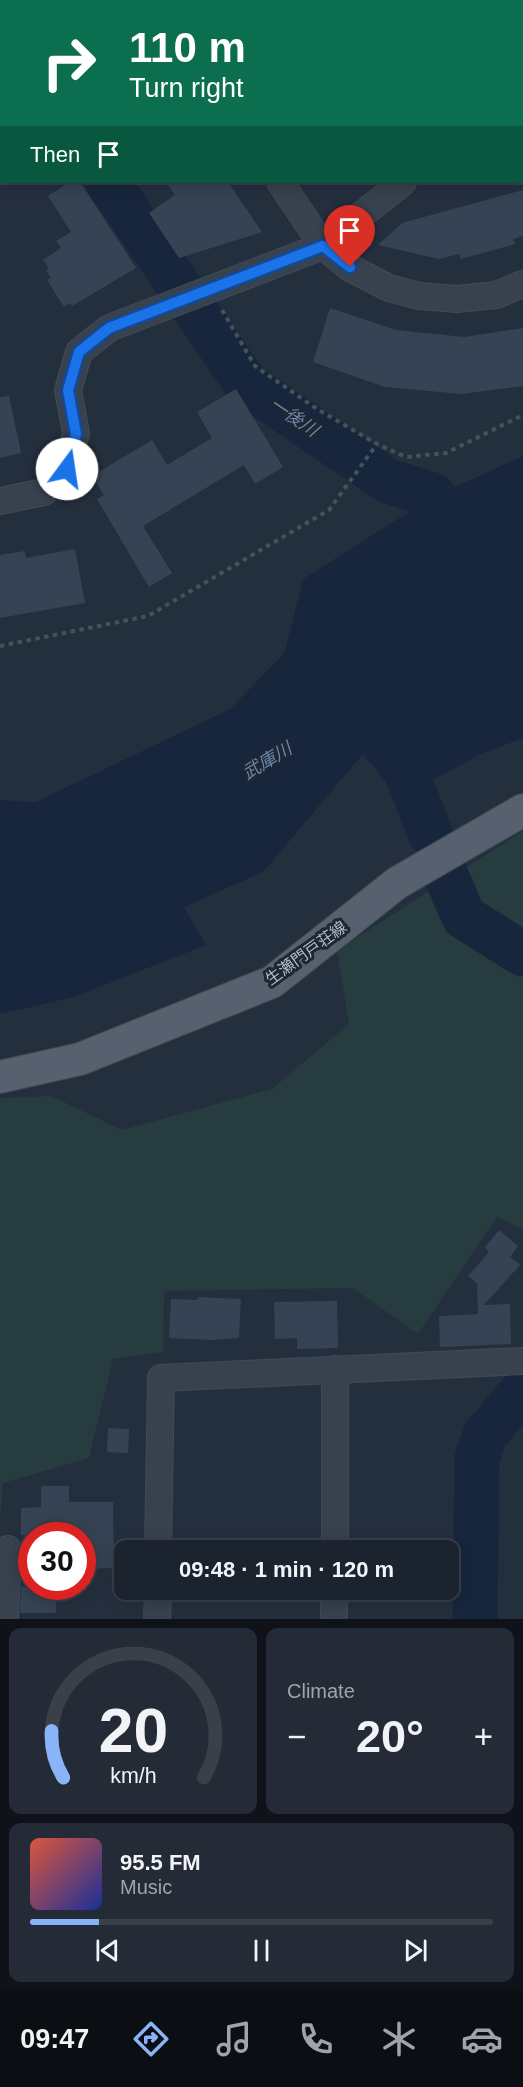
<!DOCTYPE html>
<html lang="en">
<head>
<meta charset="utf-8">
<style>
  :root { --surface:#1b232e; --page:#242b36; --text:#f1f3f6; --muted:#a0a4aa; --line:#39404a; --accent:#8ab4f8 }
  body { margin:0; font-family:Helvetica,"Noto Sans JP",sans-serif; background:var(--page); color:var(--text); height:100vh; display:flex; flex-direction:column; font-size:22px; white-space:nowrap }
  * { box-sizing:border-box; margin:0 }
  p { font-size:20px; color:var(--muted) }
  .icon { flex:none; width:33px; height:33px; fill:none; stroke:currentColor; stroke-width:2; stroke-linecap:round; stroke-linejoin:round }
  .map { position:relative; height:1619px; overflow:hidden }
  .panel { display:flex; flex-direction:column; gap:9px; padding:9px; background:#0f1319; flex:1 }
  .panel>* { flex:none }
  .top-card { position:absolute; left:0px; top:0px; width:524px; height:183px; box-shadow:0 3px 15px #0003,0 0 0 2px var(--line); background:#0b6e4f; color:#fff; overflow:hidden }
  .speed { position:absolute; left:18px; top:1522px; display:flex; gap:12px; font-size:30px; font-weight:700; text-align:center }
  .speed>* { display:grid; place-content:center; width:78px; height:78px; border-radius:50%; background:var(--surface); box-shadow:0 3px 15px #0003,0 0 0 2px var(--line); line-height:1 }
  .speed .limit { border:9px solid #d22; background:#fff; color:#111 }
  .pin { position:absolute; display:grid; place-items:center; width:51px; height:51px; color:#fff; margin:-62px -26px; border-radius:50% 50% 50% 0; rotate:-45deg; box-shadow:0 0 6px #0007 }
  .pin .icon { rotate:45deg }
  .me { position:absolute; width:66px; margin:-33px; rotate:14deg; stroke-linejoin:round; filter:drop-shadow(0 0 4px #0008) }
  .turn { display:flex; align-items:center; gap:21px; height:126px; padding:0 30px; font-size:27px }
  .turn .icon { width:78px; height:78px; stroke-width:2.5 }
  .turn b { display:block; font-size:42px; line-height:51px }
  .then { display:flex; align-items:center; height:57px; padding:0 30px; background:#0003; gap:12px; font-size:22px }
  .big { font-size:45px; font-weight:800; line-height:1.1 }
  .panel .card { flex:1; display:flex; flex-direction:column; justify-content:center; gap:9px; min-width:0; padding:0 21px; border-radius:12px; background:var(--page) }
  .panel .dial { align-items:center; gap:0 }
  .dial svg { height:156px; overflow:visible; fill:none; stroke:var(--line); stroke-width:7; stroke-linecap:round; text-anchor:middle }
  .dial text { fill:var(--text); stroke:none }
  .song { display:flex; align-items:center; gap:18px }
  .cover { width:72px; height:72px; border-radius:9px; background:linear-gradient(135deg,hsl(10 70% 55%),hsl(230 70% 35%)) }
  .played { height:6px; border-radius:3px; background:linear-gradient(90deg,var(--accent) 15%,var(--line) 15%) }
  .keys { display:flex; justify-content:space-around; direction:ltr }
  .heat { display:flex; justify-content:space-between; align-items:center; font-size:33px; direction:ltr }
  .panel .tiles { flex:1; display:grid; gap:9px; grid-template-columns:1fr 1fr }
  .card:last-child { grid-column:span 2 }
  .trip { position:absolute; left:114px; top:1540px; width:345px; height:60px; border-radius:12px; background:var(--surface); box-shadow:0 3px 15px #0003,0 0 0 2px var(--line); font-weight:800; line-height:60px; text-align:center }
  .tab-bar { display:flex; height:96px; justify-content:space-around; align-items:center; background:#0b0e12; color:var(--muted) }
  .tab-bar .icon { width:42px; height:42px }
  .tab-bar .active { color:var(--accent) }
  .tab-bar b { font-size:27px; color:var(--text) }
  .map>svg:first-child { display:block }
  .green { fill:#263c3f }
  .water { fill:#17263c }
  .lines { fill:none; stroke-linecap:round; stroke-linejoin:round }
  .river { stroke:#17263c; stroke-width:45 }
  .building { fill:#364354 }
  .minor-casing { stroke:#414a57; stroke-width:28 }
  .major-casing { stroke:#414a57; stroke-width:34 }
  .highway-casing { stroke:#434c59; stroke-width:36 }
  .path { stroke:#3f5557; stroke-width:4; stroke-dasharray:4.5 4.5; stroke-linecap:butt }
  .minor { stroke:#38414e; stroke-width:26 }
  .major { stroke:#56606e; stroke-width:32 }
  .highway { stroke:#746855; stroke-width:33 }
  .route-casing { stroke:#114b97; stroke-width:15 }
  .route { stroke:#1a73e8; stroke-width:10 }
  .labels { text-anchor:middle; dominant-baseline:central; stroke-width:6; stroke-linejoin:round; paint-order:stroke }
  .street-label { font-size:16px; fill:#b4bcc9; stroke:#1d2633 }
  .water-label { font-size:18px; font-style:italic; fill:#6d86a8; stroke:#1d2633 }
</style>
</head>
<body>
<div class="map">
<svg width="523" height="1619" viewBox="0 0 523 1619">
  <rect width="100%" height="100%" fill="#242f3e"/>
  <path class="green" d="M523 831V1229L497 1217 418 1334 353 1288 164 1291 163 1352 113 1359 89 1458 3 1483 0 1519V1098L51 1096 122 1130 272 1089 349 1024 337 950Z"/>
  <path class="water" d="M523 456V738L481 754 399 798 363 754 263 872 184 907 206 945 74 997 0 1014V800L36 802 230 709 284 654 303 579 433 497Z"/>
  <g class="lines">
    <g class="river">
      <path d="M108 182 246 384 388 481 433 495 454 556"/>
      <path d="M391 732 430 833"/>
      <path d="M444 871 464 917 523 954"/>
      <path d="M475 1619 477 1459 485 1435 523 1390"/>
    </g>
  </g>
  <g class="building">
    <path d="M70 182H80L136 268 72 306 70 303 64 307 47 280 51 278 46 270 49 268 43 260 61 248 56 241 71 232 48 196Z"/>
    <path d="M166 182H228L262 232 179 258 149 213 175 195Z"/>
    <path d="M523 190V236L513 239 515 244 461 259 459 254 439 259 378 245 402 223Z"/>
    <path d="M330 308 396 330 464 337 523 328V386L461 394 385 387 313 362Z"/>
    <path d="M236 389 283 467 255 484 244 465 143 526 172 573 149 587 97 499 104 495 92 476 152 440 167 465 212 438 197 412Z"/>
    <path d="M9 396 21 453 0 458V397Z"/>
    <path d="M75 549 85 603 0 618V555L25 551 26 558Z"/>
    <path d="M499 1230 518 1246 510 1257 520 1265 484 1305 510 1304 511 1344 440 1347 439 1316 478 1314 477 1283 468 1276 489 1252 485 1247Z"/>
    <path d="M198 1297 241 1299 239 1338 212 1340 169 1338 171 1299 197 1300Z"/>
    <path d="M337 1301 338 1348 297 1349V1338L275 1339 274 1302Z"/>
    <path d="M108 1428 129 1429 128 1453 107 1452Z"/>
    <path d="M41 1486H69V1502H113L114 1568 85 1569V1535H21V1508L41 1507Z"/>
    <path d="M21 1587H56V1613H20Z"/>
  </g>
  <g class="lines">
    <defs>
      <g id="minor">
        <path d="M175 0V2"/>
        <path d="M511 2 513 0"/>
        <path d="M522 112H523"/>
        <path d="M280 182 323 246 350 268 389 288 419 296 457 299 496 295 523 284"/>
        <path d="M0 501 44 492 67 469 76 433 68 390 79 352 109 328 323 246 403 182"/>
        <path d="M158 1551 161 1378 523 1361"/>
        <path d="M335 1551V1369"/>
        <path d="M5 1619 8 1549"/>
        <path d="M157 1619 158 1590"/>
        <path d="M334 1619V1590"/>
      </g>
      <path id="major" d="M0 1077 80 1059 272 982 397 883 523 810"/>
      <g id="highway">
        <path d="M81 2 92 0"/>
        <path d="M251 2 256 0"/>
        <path d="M0 12H2"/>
        <path d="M0 49H2"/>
      </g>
    </defs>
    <use href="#minor" class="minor-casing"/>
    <use href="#major" class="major-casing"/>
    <use href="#highway" class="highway-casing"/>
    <g class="path">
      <path d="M222 310 255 366 317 409 377 444 406 457 446 453 523 415"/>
      <path d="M0 646 148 616 329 510 377 444"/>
    </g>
    <use href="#minor" class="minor"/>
    <use href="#major" class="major"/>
    <use href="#highway" class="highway"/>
  </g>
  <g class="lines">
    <defs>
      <path id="route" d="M67 469 76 434 68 390 79 352 109 328 323 246 350 267"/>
    </defs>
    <use href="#route" class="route-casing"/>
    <use href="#route" class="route"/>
  </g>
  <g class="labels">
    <g class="street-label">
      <text transform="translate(306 953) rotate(-36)">生瀬門戸荘線</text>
    </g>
    <g class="water-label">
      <text transform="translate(294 417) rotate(34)">一後川</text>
      <text transform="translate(267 761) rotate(-31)">武庫川</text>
    </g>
  </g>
</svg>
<div class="speed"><div class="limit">30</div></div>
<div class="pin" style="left:350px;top:267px;background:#d93025"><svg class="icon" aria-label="arrive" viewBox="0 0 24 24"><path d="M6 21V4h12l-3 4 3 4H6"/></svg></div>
<svg class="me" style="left:67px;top:469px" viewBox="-20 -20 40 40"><circle r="19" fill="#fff"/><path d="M0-13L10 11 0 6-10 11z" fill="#1a73e8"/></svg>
<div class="trip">09:48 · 1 min · 120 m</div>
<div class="top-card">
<div class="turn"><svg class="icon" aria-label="right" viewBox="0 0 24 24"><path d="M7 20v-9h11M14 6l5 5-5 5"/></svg><div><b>110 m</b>Turn right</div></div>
<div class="then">Then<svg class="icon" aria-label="arrive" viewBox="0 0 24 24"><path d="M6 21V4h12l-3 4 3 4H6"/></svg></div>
</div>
</div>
<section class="panel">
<div class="tiles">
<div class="card dial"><svg viewBox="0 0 100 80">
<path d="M14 69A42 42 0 1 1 86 69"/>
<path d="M14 69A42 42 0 0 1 8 45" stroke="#8ab4f8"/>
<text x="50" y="56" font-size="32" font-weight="700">20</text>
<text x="50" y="72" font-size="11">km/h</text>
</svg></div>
<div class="card"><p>Climate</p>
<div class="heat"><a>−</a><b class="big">20°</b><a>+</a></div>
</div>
<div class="card">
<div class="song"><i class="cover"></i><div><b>95.5 FM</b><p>Music</p></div></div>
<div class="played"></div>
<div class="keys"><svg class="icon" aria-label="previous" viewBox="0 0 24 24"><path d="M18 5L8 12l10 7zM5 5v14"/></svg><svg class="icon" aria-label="pause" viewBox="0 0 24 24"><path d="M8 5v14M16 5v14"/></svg><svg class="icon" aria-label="next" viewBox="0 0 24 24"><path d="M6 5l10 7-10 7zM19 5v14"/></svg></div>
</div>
</div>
</section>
<nav class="tab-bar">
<b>09:47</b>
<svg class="icon active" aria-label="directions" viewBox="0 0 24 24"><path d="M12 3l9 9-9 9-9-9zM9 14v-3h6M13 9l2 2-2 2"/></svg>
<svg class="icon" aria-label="music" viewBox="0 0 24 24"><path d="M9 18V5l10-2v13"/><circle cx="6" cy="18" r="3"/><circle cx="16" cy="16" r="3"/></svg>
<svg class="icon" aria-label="phone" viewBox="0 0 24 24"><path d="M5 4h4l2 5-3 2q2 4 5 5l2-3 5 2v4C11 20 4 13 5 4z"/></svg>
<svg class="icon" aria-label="climate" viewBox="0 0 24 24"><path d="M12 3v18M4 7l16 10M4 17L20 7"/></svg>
<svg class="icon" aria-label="car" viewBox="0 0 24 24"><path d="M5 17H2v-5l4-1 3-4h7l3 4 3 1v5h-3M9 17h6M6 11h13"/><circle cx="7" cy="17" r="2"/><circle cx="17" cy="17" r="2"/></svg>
</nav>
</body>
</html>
